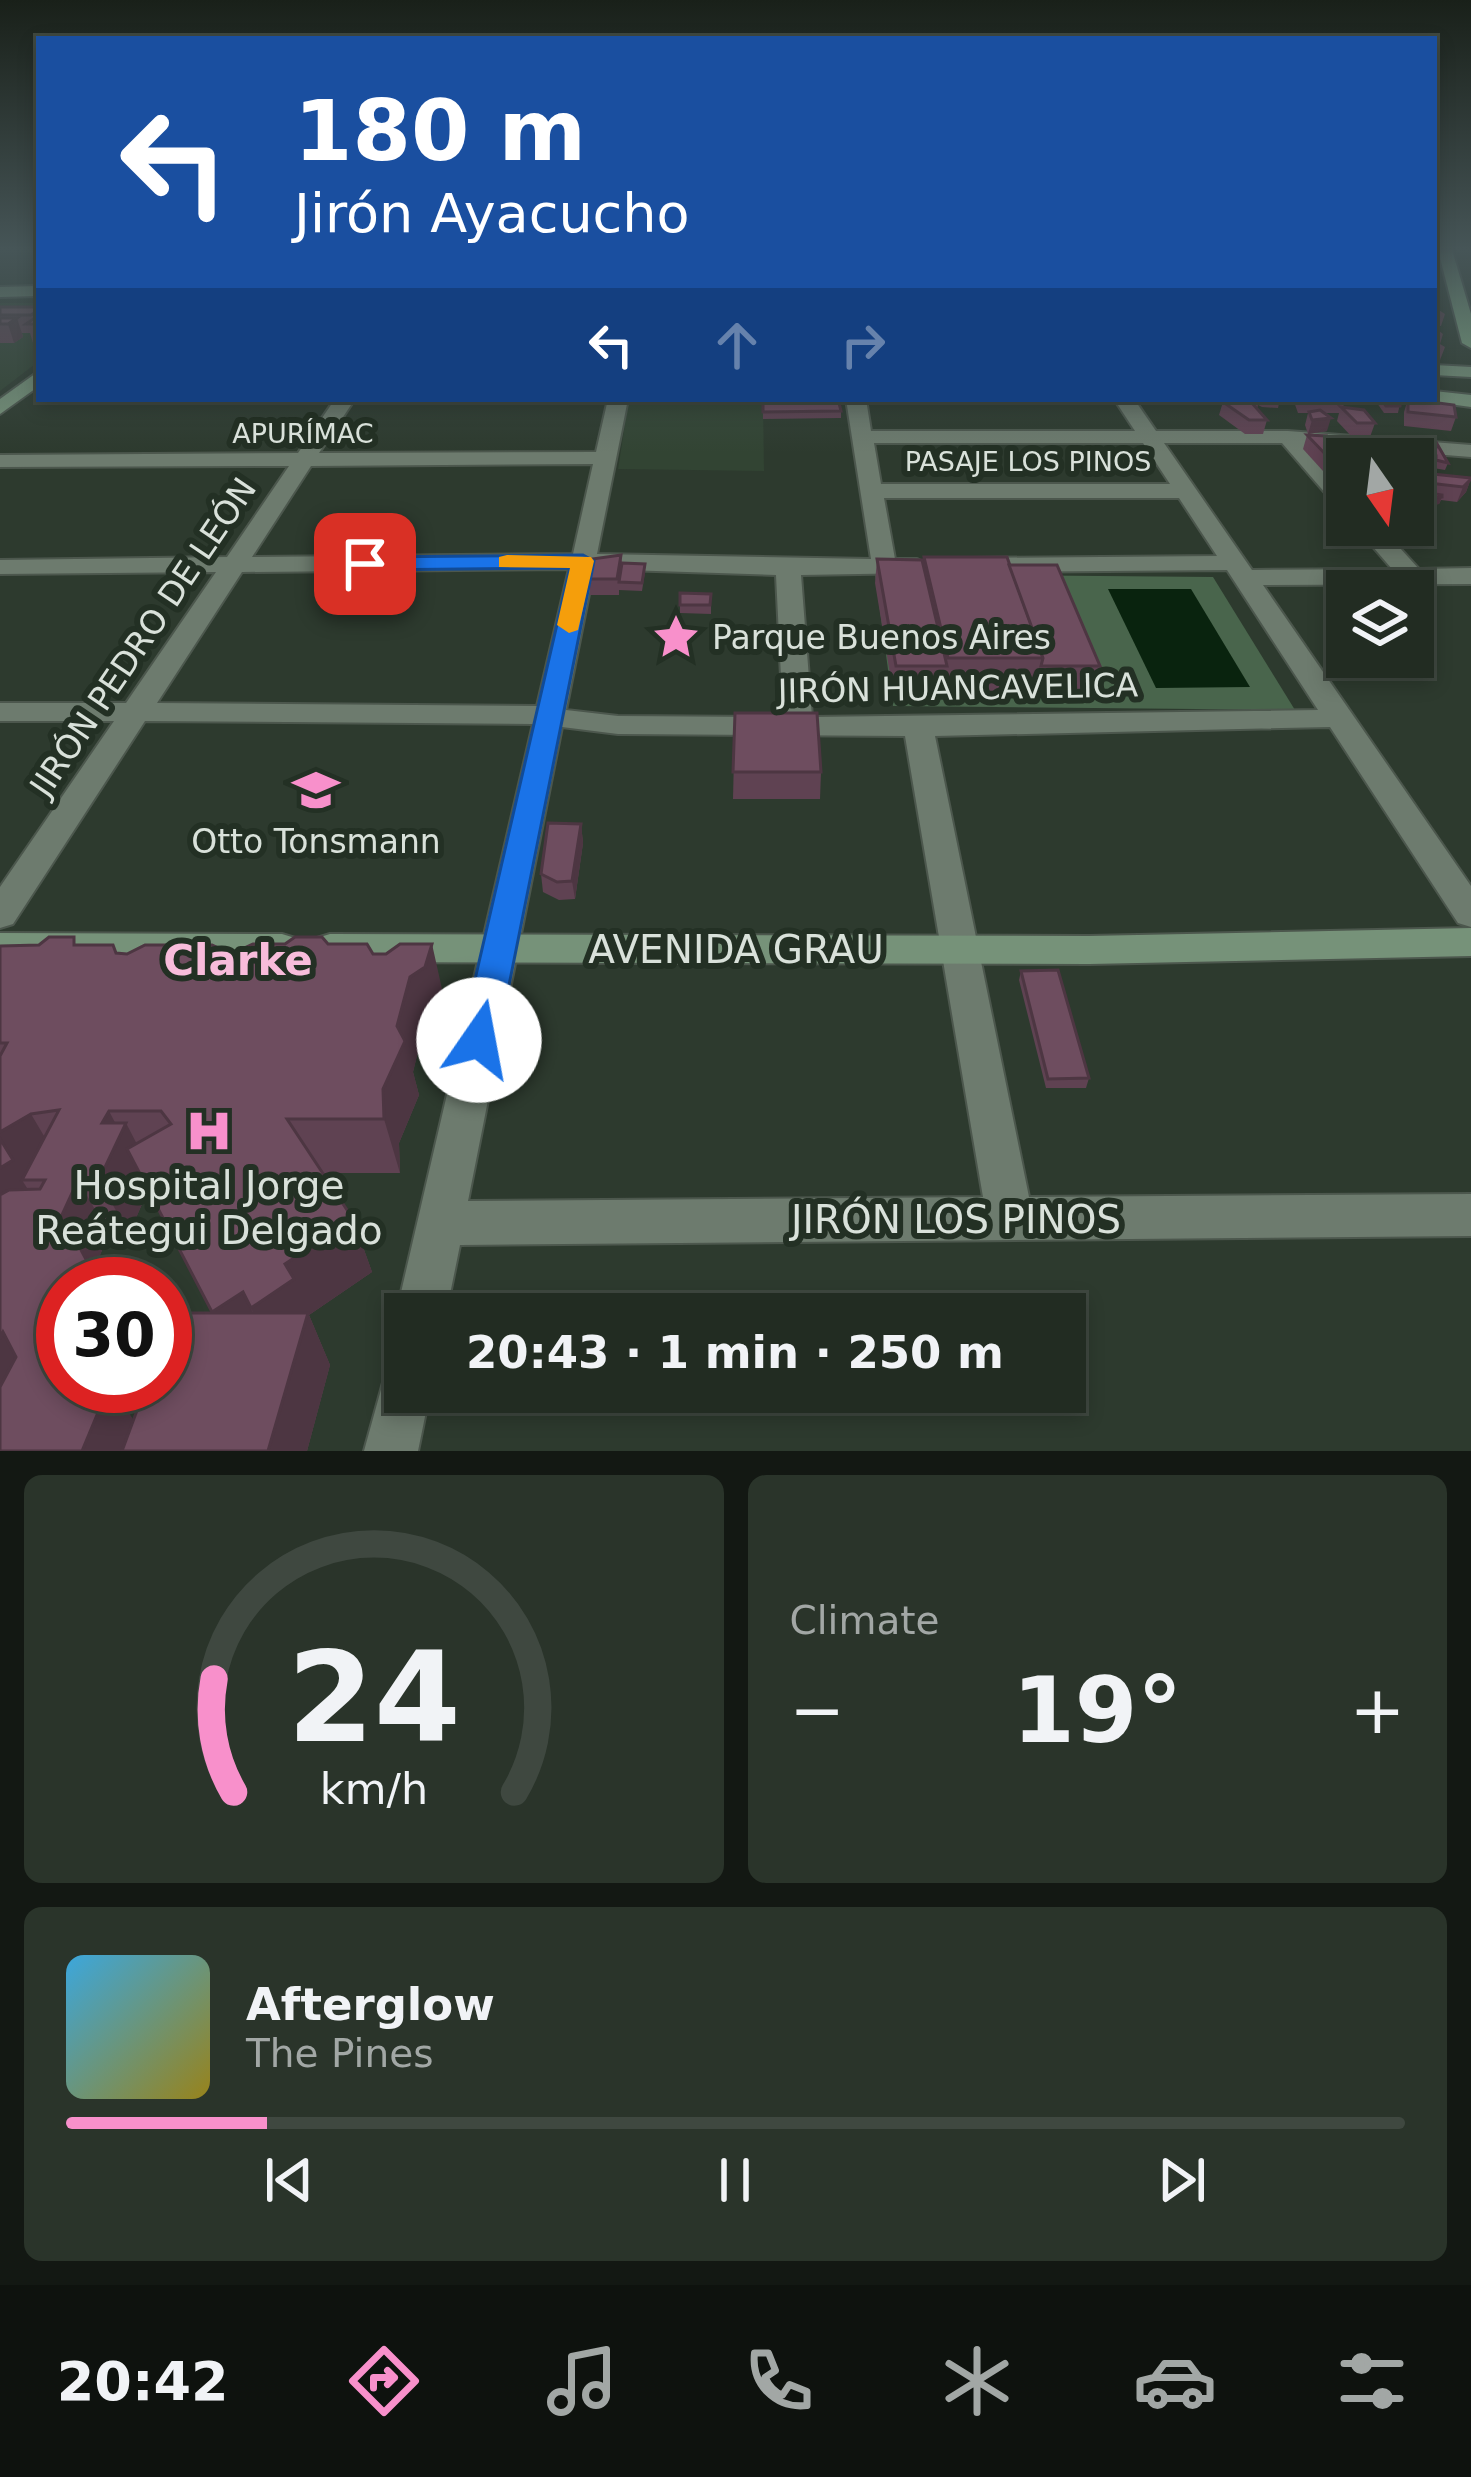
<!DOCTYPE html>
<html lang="en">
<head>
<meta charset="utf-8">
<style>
  :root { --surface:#222c22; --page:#2a342a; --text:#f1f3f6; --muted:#a2a7a5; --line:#3f4840; --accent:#f890cb }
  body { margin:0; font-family:"DejaVu Sans",sans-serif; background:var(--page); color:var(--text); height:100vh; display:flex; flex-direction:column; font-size:45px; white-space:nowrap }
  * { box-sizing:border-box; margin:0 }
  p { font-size:39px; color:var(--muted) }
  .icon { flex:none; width:66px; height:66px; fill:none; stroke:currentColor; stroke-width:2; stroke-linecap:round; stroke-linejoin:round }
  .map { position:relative; height:1451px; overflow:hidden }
  .details { display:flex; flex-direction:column; gap:24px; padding:24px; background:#131813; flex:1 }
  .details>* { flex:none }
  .top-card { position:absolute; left:36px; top:36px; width:1401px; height:366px; border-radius:0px; box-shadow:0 6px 18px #0003,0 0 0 3px var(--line); background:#1a4fa0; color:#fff; overflow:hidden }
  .needle { width:78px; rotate:166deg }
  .tools { position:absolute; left:1326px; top:438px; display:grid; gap:24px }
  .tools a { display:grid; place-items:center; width:108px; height:108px; border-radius:0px; background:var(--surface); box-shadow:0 6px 18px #0003,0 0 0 3px var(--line); font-size:60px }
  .speed { position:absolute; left:36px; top:1257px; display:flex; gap:24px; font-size:60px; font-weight:700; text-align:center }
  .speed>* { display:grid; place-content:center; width:156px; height:156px; border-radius:50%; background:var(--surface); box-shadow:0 6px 18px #0003,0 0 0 3px var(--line); line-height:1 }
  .speed .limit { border:18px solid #d22; background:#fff; color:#111 }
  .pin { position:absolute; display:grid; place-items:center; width:102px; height:102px; color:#fff; margin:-51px; border-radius:24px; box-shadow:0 6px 18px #0006 }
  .me { position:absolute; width:132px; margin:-66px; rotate:12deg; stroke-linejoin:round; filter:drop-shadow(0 0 9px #0008) }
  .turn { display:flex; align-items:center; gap:42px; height:252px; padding:0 60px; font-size:54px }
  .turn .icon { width:156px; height:156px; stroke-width:2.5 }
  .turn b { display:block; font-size:84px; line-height:102px }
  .lanes { display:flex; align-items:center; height:114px; padding:0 60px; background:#0003; justify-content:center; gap:60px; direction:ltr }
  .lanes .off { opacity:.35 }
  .big { font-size:90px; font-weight:700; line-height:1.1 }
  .details .card { flex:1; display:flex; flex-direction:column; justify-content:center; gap:18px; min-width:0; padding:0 42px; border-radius:18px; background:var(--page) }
  .details .dial { align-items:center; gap:0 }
  .dial svg { height:312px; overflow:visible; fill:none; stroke:var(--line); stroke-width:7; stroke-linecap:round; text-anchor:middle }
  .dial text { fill:var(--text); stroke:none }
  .song { display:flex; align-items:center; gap:36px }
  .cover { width:144px; height:144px; border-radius:18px; background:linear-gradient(135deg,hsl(200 70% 55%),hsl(50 70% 35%)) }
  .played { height:12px; border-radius:6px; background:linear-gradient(90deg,var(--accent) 15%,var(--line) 15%) }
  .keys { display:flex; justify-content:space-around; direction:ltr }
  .heat { display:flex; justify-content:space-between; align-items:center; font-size:66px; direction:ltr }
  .details .tiles { flex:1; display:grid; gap:24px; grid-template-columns:1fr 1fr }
  .card:last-child { grid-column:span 2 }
  .trip { position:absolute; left:384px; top:1293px; width:702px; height:120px; border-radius:0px; background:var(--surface); box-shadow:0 6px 18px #0003,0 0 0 3px var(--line); font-weight:700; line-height:120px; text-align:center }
  .tab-bar { display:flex; height:192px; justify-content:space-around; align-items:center; background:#0e120e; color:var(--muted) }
  .tab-bar .icon { width:84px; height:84px }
  .tab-bar .current { color:var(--accent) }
  .tab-bar b { font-size:54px; color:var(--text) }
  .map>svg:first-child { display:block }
  .built { fill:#324433 }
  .green { fill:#49654c }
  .water { fill:#09230e }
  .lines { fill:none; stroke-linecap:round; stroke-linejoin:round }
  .street-casing { stroke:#4c574d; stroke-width:4 }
  .secondary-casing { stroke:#4c574d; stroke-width:4 }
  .primary-casing { stroke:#4c574d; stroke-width:4 }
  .street { fill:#6d7b6e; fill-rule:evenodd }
  .secondary { fill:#769279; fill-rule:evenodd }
  .primary { fill:#80a984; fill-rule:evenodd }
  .wall { fill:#5f4252; fill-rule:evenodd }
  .shaded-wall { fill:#4d3642 }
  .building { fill:#6e4d5f; stroke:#4d3642; stroke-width:3 }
  .route { fill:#1a73e8; stroke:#114b97; stroke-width:3 }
  .slow { fill:#f59e0b }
  .labels { text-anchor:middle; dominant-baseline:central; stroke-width:12; stroke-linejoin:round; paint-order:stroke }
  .far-street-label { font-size:27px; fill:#d9e1da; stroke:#233024 }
  .street-label { font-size:33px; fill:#d9e1da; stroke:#233024 }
  .poi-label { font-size:33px; fill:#d9e1da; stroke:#233024; text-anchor:start }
  .near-street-label { font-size:39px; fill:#d9e1da; stroke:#233024 }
  .near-poi-label { font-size:39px; fill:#d9e1da; stroke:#233024 }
  .near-neighbourhood-label { font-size:42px; font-weight:bold; fill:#f8bcdb; stroke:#233024 }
</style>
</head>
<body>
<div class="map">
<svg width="1471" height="1451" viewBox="0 0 1471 1451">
  <rect width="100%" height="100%" fill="#2d3a2e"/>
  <g class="built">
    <path d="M0 303H39V361L0 391Z"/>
    <path d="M629 399H763L764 471 618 469Z"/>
  </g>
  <path class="green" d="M875 574 1213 577 1295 710 893 706Z"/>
  <path class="water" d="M1108 589H1191L1250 687 1156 688Z"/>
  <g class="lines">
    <defs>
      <g id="street">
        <path d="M335 399H355L319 453 596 452 608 399H628L597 554 871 559 846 399H866L871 431H1135L1114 399H1134L1156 431H1288L1471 445V457L1306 444 1347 490V511L1339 509 1282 443H1164L1252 570 1392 569 1354 525H1379L1419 569 1471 568V584L1263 585 1471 886V927L1458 923 1330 727 935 736 1029 1197 1471 1194V1236L460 1245 446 1314H405L403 1331 396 1314 533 724 145 721 13 924 0 928V887L114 721H0V703H126L216 572 0 574V560L227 557 289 466 0 467V455L298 453ZM874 443H1143L1170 484H881ZM593 464 573 554 252 557 311 466ZM884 498H1179L1217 556 971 558 959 565 971 572 1227 570 1318 710 812 717 801 575 917 573 929 566 917 559H895ZM569 569 537 706 157 703 242 572ZM594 569 776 575 783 717 618 716 566 710ZM562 727 618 734 905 736 983 1197 468 1201Z"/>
        <path d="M405 1360V1392H430L418 1451H364L387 1368Z"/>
      </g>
      <g id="secondary">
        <path d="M39 286V296L0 297V287Z"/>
        <path d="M1434 365 1471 367V377L1434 375Z"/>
        <path d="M39 371V386L0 414V399Z"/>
        <path d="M1434 391 1471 395V407L1427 401 1434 399Z"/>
        <path d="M1471 928V956L1089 964 330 962 317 958 311 948 317 938 330 934 1089 936Z"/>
        <path d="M0 933 282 934 295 938 301 948 295 958 282 962 0 961Z"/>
      </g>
      <path id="primary" d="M1438 250H1452L1471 314V348L1462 343Z"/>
    </defs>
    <use href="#street" class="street-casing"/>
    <use href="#secondary" class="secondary-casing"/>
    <use href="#primary" class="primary-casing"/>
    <use href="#street" class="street"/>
    <use href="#secondary" class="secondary"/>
    <use href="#primary" class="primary"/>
  </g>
  <g class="wall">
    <path d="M0 307H39V342L33 343 30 333H22L23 337 14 343H0Z"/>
    <path d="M1434 307 1445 314 1441 326H1434Z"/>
    <path d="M1434 327 1443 334 1440 344 1445 347 1440 360H1434Z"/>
    <path d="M763 399 841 411V418L763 419Z"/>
    <path d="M1231 399H1280L1278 408 1262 407 1258 405 1257 409 1267 420 1263 434H1245L1219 415 1223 402H1233Z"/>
    <path d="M1293 399H1345L1343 408 1375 423 1370 437H1352L1337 421 1339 413H1325L1327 431 1308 434 1305 425 1308 413H1298Z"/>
    <path d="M1378 399H1401L1398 413H1384L1377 403Z"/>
    <path d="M1408 399 1456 417 1451 431 1404 426V412Z"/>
    <path d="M1307 435 1346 455 1342 470 1323 471 1303 449Z"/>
    <path d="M1392 442 1415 453 1418 445 1434 447 1436 442 1448 463 1445 470 1433 468V463L1419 464 1418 460 1415 466 1413 465V459H1394L1390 449Z"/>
    <path d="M1423 473 1471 478 1466 492 1457 502 1441 500 1439 504 1414 508 1419 497H1414Z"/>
    <path d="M621 555 622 563 645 572 642 591 619 590V595H590L589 579Z"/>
    <path d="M924 557 1009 565 1100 666 1094 692H893L875 583 877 559 923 565Z"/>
    <path d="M680 593 711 594V614L680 613Z"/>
    <path d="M735 713 821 772 820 799H733Z"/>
    <path d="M581 824 583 843 575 899 559 900 543 892 541 874Z"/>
    <path d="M328 944 373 954 444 998 438 1021 423 1031 413 1072 419 1095 399 1143 400 1173H323L353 1219 372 1272 309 1315 330 1365 307 1451H0V946L77 945 117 953 231 954ZM148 1190 213 1313 133 1420 118 1397 131 1386H63V1284H103L94 1269 109 1234H129Z"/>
    <path d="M1021 971 1089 1078 1086 1088H1046L1019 980Z"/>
  </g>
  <g class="shaded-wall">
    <path d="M17 318 23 337 14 343 8 324Z"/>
    <path d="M1331 418 1327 431 1308 434 1312 420Z"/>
    <path d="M1471 479 1466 492 1457 502 1463 487Z"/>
    <path d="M1442 497 1439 504 1414 508 1417 500Z"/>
    <path d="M581 824 583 843 575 899 572 881Z"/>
    <path d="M432 944 444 998 438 1021 423 1031 413 1072 419 1095 399 1143 400 1173 384 1119 383 1089 410 977Z"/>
    <path d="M109 1111 121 1134 126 1123 154 1177 129 1234 99 1180 102 1123Z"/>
    <path d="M31 1114 63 1168 22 1180 44 1215 0 1243V1132Z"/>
    <path d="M78 1180 109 1234 94 1269 103 1284H99L55 1230Z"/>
    <path d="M353 1219 372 1272 309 1315 330 1365 307 1451H268L276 1360 251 1308 285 1264Z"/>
    <path d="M0 1283 42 1383 0 1414Z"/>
    <path d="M243 1292 268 1344 212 1312Z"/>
    <path d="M65 1386H131L118 1397 143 1434 137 1451H82Z"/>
  </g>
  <g class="building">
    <path d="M0 307H39V310L31 315H0Z"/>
    <path d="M39 315V324H26Z"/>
    <path d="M0 318H17L8 324H0Z"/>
    <path d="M763 399H838L841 411 763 412Z"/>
    <path d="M1381 399H1401L1400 406H1386Z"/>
    <path d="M1408 399 1454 405 1456 417 1408 412Z"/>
    <path d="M1223 402H1251L1267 420H1249Z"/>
    <path d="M1341 407 1364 410 1375 423H1357Z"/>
    <path d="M1320 410 1331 418 1312 420 1309 412Z"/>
    <path d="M1307 435 1327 436 1346 455 1328 457Z"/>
    <path d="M1392 442 1410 445 1418 458 1399 457Z"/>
    <path d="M1436 442 1448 463 1436 460V456H1422L1418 445 1436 447Z"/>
    <path d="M1423 473 1471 478V479L1463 487 1420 482Z"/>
    <path d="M1422 492 1442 495V497L1417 500Z"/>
    <path d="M621 555 617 579H589L592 559Z"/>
    <path d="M924 557H1007L1043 658H948Z"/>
    <path d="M877 559 922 560 947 666H896Z"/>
    <path d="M622 563 645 564 642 583 619 582Z"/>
    <path d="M1009 565H1057L1100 666H1041L1043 658Z"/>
    <path d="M680 593 711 594 710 605H680Z"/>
    <path d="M735 713H817L821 772H733Z"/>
    <path d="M548 823 581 824 572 881 557 882 541 874Z"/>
    <path d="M49 937H74V945H113L116 953 127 954 145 945H212L231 954 253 944H285L295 937H322L328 944H367L373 954H386L400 944H432L425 967 410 977 397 1026 405 1041 383 1089 384 1119H287L353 1219 285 1264 294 1279 251 1308 243 1292 212 1312 127 1149 171 1124 161 1111H109L102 1123H126L99 1180H78L55 1230 70 1229 99 1284H63V1386H109L82 1451H0V1387L16 1357 3 1332 0 1339V1195L9 1190 40 1189 45 1180H22L59 1110 31 1114 0 1132V1056L7 1043H0V946L39 945Z"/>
    <path d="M1058 970 1089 1078 1048 1079 1021 971Z"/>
    <path d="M0 1139 13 1160 0 1168Z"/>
    <path d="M174 1313H308L268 1451H122L146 1386H165V1336Z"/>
  </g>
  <linearGradient id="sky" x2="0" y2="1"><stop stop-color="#192019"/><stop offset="0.55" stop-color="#465557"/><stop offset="1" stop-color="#465557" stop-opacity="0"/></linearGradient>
  <rect width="1471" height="453" fill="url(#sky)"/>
  <path class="route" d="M583 555 594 561 498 1040 492 1051 479 1055 466 1051 461 1040 570 568 365 570 354 564 365 557Z"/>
  <path class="slow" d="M507 555 591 557 594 561 578 630 569 633 557 625 570 568 499 567V557Z"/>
  <defs>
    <symbol id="sight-bare" viewBox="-9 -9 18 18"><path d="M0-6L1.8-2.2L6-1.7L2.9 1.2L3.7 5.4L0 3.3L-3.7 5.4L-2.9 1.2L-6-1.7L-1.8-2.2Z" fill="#f890cb" stroke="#233024" stroke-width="2.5" paint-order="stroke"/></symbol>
    <symbol id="school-bare" viewBox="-9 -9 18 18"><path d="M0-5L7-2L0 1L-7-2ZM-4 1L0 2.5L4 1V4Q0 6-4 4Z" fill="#f890cb" stroke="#233024" stroke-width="2.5" paint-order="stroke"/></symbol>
    <symbol id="hospital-bare" viewBox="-9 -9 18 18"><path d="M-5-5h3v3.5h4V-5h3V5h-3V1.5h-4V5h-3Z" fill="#f890cb" stroke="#233024" stroke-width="2.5" paint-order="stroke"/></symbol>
  </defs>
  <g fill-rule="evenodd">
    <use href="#sight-bare" x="643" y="604" width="66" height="66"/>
    <use href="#school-bare" x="283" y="757" width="66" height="66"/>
    <use href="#hospital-bare" x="176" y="1098" width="66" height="66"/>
  </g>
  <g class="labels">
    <g class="far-street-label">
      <text x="303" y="433">APURÍMAC</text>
      <text x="1028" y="461">PASAJE LOS PINOS</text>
    </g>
    <g class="street-label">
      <text transform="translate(143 637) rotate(-56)">JIRÓN PEDRO DE LEÓN</text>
      <text transform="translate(958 688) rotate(-1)">JIRÓN HUANCAVELICA</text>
    </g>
    <g class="poi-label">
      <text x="712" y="637">Parque Buenos Aires</text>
      <text x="316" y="841" text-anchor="middle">Otto Tonsmann</text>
    </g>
    <g class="near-street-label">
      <text x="736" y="949">AVENIDA GRAU</text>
      <text x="956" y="1219">JIRÓN LOS PINOS</text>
    </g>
    <g class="near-poi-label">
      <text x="209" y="1185">Hospital Jorge<tspan x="209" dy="45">Reátegui Delgado</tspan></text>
    </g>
    <g class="near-neighbourhood-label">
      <text x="238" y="960">Clarke</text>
    </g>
  </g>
</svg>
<div class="tools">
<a><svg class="needle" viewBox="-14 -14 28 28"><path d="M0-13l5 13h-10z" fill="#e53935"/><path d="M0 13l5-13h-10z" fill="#a2a7a5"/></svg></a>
<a><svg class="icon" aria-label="layers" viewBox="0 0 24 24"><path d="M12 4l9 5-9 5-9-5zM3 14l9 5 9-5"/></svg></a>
</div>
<div class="speed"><div class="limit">30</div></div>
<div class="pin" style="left:365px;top:564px;background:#d93025"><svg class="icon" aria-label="arrive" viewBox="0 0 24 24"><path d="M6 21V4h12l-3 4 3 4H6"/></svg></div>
<svg class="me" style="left:479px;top:1040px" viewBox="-20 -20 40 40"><circle r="19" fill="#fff"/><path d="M0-13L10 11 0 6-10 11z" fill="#1a73e8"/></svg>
<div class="trip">20:43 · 1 min · 250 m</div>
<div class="top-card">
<div class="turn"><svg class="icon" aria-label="left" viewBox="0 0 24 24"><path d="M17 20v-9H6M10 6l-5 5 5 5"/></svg><div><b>180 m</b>Jirón Ayacucho</div></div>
<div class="lanes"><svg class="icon" aria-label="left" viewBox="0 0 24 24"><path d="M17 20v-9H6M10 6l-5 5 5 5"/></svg><svg class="icon off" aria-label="ahead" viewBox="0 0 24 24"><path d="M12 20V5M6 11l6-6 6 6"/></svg><svg class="icon off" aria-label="right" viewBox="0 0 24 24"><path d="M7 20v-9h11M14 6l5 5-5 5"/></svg></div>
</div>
</div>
<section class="details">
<div class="tiles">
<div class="card dial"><svg viewBox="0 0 100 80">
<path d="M14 69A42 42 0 1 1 86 69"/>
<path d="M14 69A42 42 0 0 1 9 40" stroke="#f890cb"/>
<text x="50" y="56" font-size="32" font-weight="700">24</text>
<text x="50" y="72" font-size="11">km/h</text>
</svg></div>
<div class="card"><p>Climate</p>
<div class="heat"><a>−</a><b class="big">19°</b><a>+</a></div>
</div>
<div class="card">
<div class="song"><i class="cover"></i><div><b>Afterglow</b><p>The Pines</p></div></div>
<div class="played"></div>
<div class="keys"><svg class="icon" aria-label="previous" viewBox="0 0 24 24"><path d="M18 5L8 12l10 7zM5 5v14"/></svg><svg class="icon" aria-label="pause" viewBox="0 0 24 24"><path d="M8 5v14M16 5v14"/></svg><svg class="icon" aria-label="next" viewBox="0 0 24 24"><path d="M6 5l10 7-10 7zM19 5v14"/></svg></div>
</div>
</div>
</section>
<nav class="tab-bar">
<b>20:42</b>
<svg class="icon current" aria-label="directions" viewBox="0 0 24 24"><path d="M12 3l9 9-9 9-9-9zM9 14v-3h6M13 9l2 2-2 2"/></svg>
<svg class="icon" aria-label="music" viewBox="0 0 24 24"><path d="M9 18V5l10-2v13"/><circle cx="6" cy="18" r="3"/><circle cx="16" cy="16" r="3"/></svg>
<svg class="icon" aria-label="phone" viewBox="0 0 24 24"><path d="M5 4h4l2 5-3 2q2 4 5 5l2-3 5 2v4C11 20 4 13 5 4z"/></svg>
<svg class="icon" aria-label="climate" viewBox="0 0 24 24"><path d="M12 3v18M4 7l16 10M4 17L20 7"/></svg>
<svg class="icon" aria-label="car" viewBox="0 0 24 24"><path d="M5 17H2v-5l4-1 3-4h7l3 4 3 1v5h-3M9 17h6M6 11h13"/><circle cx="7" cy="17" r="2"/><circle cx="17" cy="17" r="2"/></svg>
<svg class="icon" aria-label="filters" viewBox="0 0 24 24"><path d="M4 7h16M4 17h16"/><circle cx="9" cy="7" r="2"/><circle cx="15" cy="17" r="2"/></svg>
</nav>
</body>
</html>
